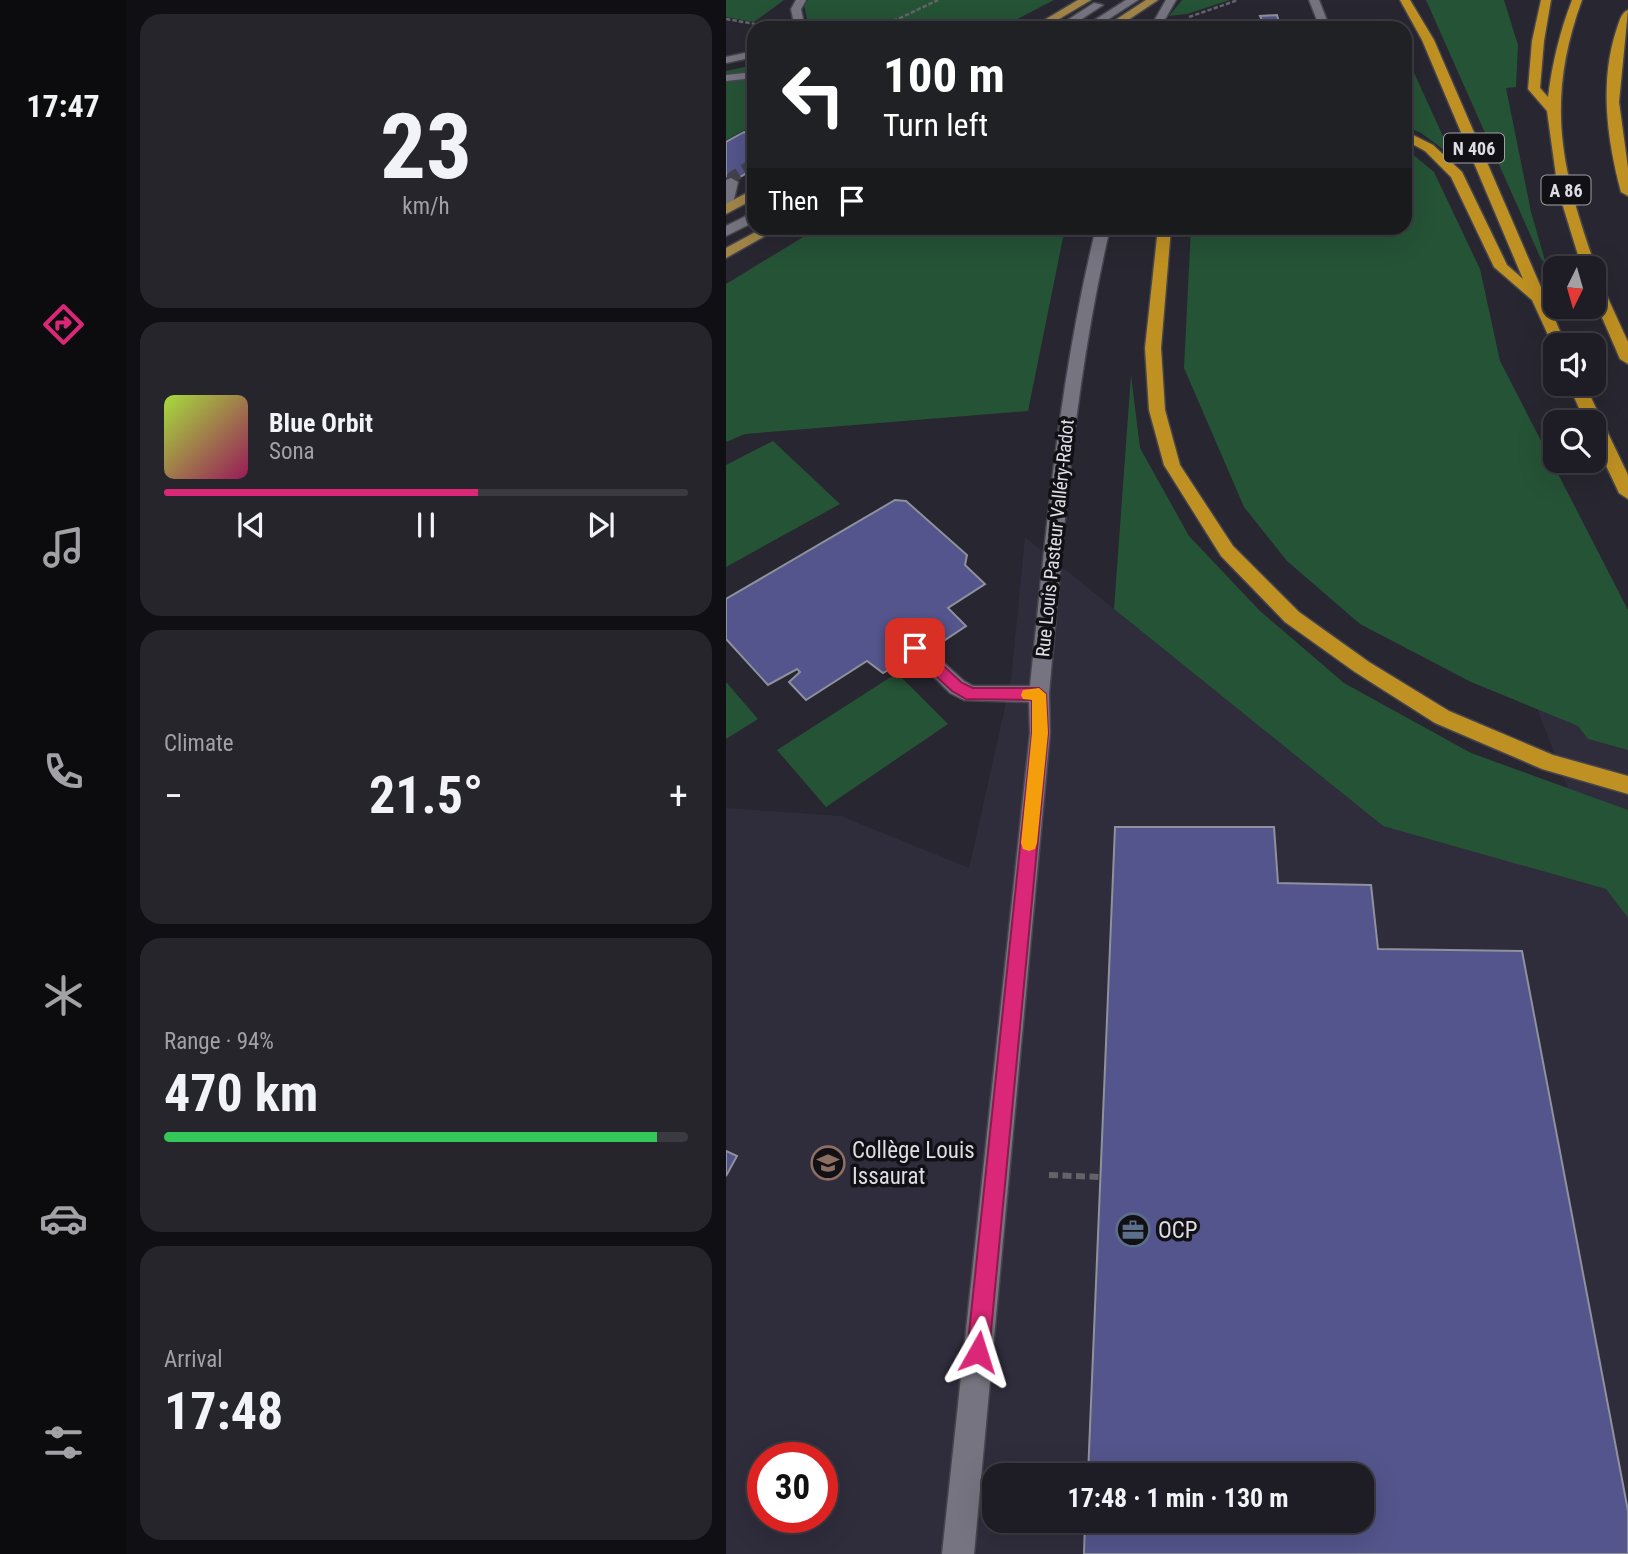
<!DOCTYPE html>
<html lang="en">
<head>
<meta charset="utf-8">
<style>
  :root { --surface:#1e1c24; --page:#26252c; --text:#f1f3f6; --muted:#a1a1a6; --line:#3c3a41; --accent:#db2777 }
  body { margin:0; font-family:"Roboto Condensed",sans-serif; background:var(--page); color:var(--text); height:100vh; display:flex; flex-direction:column; font-size:26px; white-space:nowrap }
  * { box-sizing:border-box; margin:0 }
  p { font-size:23px; color:var(--muted) }
  .icon { flex:none; width:38px; height:38px; fill:none; stroke:currentColor; stroke-width:2; stroke-linecap:round; stroke-linejoin:round }
  .map { position:relative; flex:1; overflow:hidden }
  .panel { display:flex; flex-direction:column; gap:14px; padding:14px; background:#100f14; width:600px }
  .panel>* { flex:none }
  .hud { position:absolute; left:21px; top:21px; width:665px; height:214px; border-radius:21px; box-shadow:0 7px 28px #0002,0 0 0 2px var(--line); background:#202124; color:#fff; overflow:hidden }
  .needle { width:46px; rotate:185deg }
  .buttons { position:absolute; left:817px; top:256px; display:grid; gap:14px }
  .buttons a { display:grid; place-items:center; width:63px; height:63px; border-radius:14px; background:var(--surface); box-shadow:0 7px 28px #0002,0 0 0 2px var(--line); font-size:35px }
  .speed { position:absolute; left:21px; top:1442px; display:flex; gap:14px; font-size:35px; font-weight:700; text-align:center }
  .speed>* { display:grid; place-content:center; width:91px; height:91px; border-radius:50%; background:var(--surface); box-shadow:0 7px 28px #0002,0 0 0 2px var(--line); line-height:1 }
  .speed .limit { border:10px solid #d22; background:#fff; color:#111 }
  .pin { position:absolute; display:grid; place-items:center; width:60px; height:60px; color:#fff; margin:-30px; border-radius:14px; box-shadow:0 4px 10px #0006 }
  .me { position:absolute; width:77px; margin:-38px; rotate:6deg; stroke-linejoin:round; filter:drop-shadow(0 0 5px #0008) }
  .turn { display:flex; align-items:center; gap:24px; height:147px; padding:0 21px; font-size:32px }
  .turn .icon { width:91px; height:91px; stroke-width:2.5 }
  .turn b { display:block; font-size:49px; line-height:60px }
  .then { display:flex; align-items:center; height:66px; padding:0 21px; background:#0003; gap:14px; font-size:26px }
  .big { font-size:52px; font-weight:700; line-height:1.1 }
  .panel .card { flex:1; display:flex; flex-direction:column; justify-content:center; gap:10px; min-width:0; padding:0 24px; border-radius:21px; background:var(--page) }
  .panel .dial { align-items:center; gap:0 }
  .dial b { font-size:91px; line-height:1 }
  .song { display:flex; align-items:center; gap:21px }
  .cover { width:84px; height:84px; border-radius:10px; background:linear-gradient(135deg,hsl(80 70% 55%),hsl(330 70% 35%)) }
  .played { height:7px; border-radius:4px; background:linear-gradient(90deg,var(--accent) 60%,var(--line) 60%) }
  .keys { display:flex; justify-content:space-around; direction:ltr }
  .heat { display:flex; justify-content:space-between; align-items:center; font-size:38px; direction:ltr }
  .charge { height:10px; border-radius:5px; background:linear-gradient(90deg,#34c759 94%,var(--line) 0) }
  .trip { position:absolute; left:256px; top:1463px; width:392px; height:70px; border-radius:21px; background:var(--surface); box-shadow:0 7px 28px #0002,0 0 0 2px var(--line); font-weight:700; line-height:70px; text-align:center }
  main { display:flex; flex:1; min-height:0 }
  .menu { display:flex; flex-direction:column; width:126px; justify-content:space-around; align-items:center; background:#0c0b0e; color:var(--muted) }
  .menu .icon { width:49px; height:49px }
  .menu .active { color:var(--accent) }
  .menu b { font-size:32px; color:var(--text) }
  .map>svg:first-child { display:block }
  .built { fill:#2f2c3c; fill-rule:evenodd }
  .green { fill:#255336 }
  .building { fill:#53558c; stroke:#8f919d; stroke-width:2 }
  .lines { fill:none; stroke-linecap:round; stroke-linejoin:round }
  .minor-tunnel { stroke:#43414b; stroke-width:12; stroke-dasharray:12 6; stroke-linecap:butt }
  .minor-casing { stroke:#46454d; stroke-width:3 }
  .major-casing { stroke:#46454d; stroke-width:3 }
  .highway-casing { stroke:#46454d; stroke-width:3 }
  .path-far1 { stroke:#64626b; stroke-width:2.5; stroke-dasharray:4.5 2; stroke-linecap:butt }
  .path { stroke:#64626b; stroke-width:6; stroke-dasharray:9 4.5; stroke-linecap:butt }
  .minor { fill:#757480; fill-rule:evenodd }
  .major { fill:#a18548; fill-rule:evenodd }
  .highway { fill:#bf9122; fill-rule:evenodd }
  .route { fill:#db2777; stroke:#8e194d; stroke-width:2 }
  .slow { fill:#f59e0b }
  .labels { text-anchor:middle; dominant-baseline:central; stroke-width:7; stroke-linejoin:round; paint-order:stroke }
  .shield { fill:#111014; stroke:#a0a0a6; stroke-width:2 }
  .shield-label { font-size:18px; font-weight:bold; fill:#dedde4 }
  .street-label { font-size:19px; fill:#dedde4; stroke:#111014 }
  .near-poi-label { font-size:23px; fill:#dedde4; stroke:#111014; text-anchor:start }
</style>
</head>
<body>
<main>
<nav class="menu">
<b>17:47</b>
<svg class="icon active" aria-label="directions" viewBox="0 0 24 24"><path d="M12 3l9 9-9 9-9-9zM9 14v-3h6M13 9l2 2-2 2"/></svg>
<svg class="icon" aria-label="music" viewBox="0 0 24 24"><path d="M9 18V5l10-2v13"/><circle cx="6" cy="18" r="3"/><circle cx="16" cy="16" r="3"/></svg>
<svg class="icon" aria-label="phone" viewBox="0 0 24 24"><path d="M5 4h4l2 5-3 2q2 4 5 5l2-3 5 2v4C11 20 4 13 5 4z"/></svg>
<svg class="icon" aria-label="climate" viewBox="0 0 24 24"><path d="M12 3v18M4 7l16 10M4 17L20 7"/></svg>
<svg class="icon" aria-label="car" viewBox="0 0 24 24"><path d="M5 17H2v-5l4-1 3-4h7l3 4 3 1v5h-3M9 17h6M6 11h13"/><circle cx="7" cy="17" r="2"/><circle cx="17" cy="17" r="2"/></svg>
<svg class="icon" aria-label="filters" viewBox="0 0 24 24"><path d="M4 7h16M4 17h16"/><circle cx="9" cy="7" r="2"/><circle cx="15" cy="17" r="2"/></svg>
</nav>
<section class="panel">
<div class="card dial"><b>23</b><p>km/h</p></div>
<div class="card">
<div class="song"><i class="cover"></i><div><b>Blue Orbit</b><p>Sona</p></div></div>
<div class="played"></div>
<div class="keys"><svg class="icon" aria-label="previous" viewBox="0 0 24 24"><path d="M18 5L8 12l10 7zM5 5v14"/></svg><svg class="icon" aria-label="pause" viewBox="0 0 24 24"><path d="M8 5v14M16 5v14"/></svg><svg class="icon" aria-label="next" viewBox="0 0 24 24"><path d="M6 5l10 7-10 7zM19 5v14"/></svg></div>
</div>
<div class="card"><p>Climate</p>
<div class="heat"><a>−</a><b class="big">21.5°</b><a>+</a></div>
</div>
<div class="card"><p>Range · 94%</p><b class="big">470 km</b><div class="charge"></div></div>
<div class="card"><p>Arrival</p><b class="big">17:48</b></div>
</section>
<div class="map">
<svg width="902" height="1554" viewBox="0 0 902 1554">
  <rect width="100%" height="100%" fill="#282630"/>
  <path class="built" d="M299 537 657 826 880 888 786 643 902 636V1554H0V808L115 816 243 868 285 680ZM37 1458H96V1517H37ZM268 1475H635V1521H268Z"/>
  <g class="green">
    <path d="M0 0H58L28 22 0 17Z"/>
    <path d="M82 0H328L274 28H83L78 5Z"/>
    <path d="M456 0H504L461 14 443 16Z"/>
    <path d="M700 0H778L792 45 790 87 780 88 805 212 820 264 815 259Z"/>
    <path d="M679 53 726 156 695 133 679 126V99L684 98 679 87Z"/>
    <path d="M28 65V125L0 140V71Z"/>
    <path d="M679 148 708 172 754 269 774 361 902 610V750L862 739 852 726 745 682 634 624 561 561 518 507 458 368 465 228H679Z"/>
    <path d="M92 228H339L302 411 19 434 0 442V284Z"/>
    <path d="M405 375 414 448 463 536 534 611 618 683 745 753 902 810V918L880 889 657 826 388 609Z"/>
    <path d="M47 441 114 504 0 567V465Z"/>
    <path d="M171 673 222 724 100 807 51 750Z"/>
    <path d="M0 682 32 719 0 739Z"/>
  </g>
  <g class="building">
    <path d="M551 15 553 22 537 23 534 16Z"/>
    <path d="M18 132 28 136V169L0 185V142Z"/>
    <path d="M169 500 180 501 241 555 239 565 259 584 222 608 240 626 210 646 204 647 195 640 175 653 177 658 174 663 157 673 141 661 80 700 63 682 74 672 71 669 42 685 0 639V599Z"/>
    <path d="M389 827H548L552 883 645 885 652 949 796 951 902 1511V1554H358L359 1521H635V1475H362Z"/>
    <path d="M0 1151 11 1156 0 1176Z"/>
  </g>
  <g class="lines">
    <path class="minor-tunnel" d="M5 182 7 177 28 164"/>
    <defs>
      <g id="minor">
        <path d="M70 0H80L75 9 77 19 74 28H64L67 19 65 9Z"/>
        <path d="M400 0H412L369 28H356Z"/>
        <path d="M440 0H450L434 28H424Z"/>
        <path d="M583 0H593L604 28H594Z"/>
        <path d="M368 3 377 5 342 28H329Z"/>
        <path d="M28 51V57L0 63V57Z"/>
        <path d="M28 72V78L0 81V75Z"/>
        <path d="M5 178 12 182 7 204 0 208V180Z"/>
        <path d="M28 212V222L0 236V226Z"/>
        <path d="M370 228H384C348 382 337 537 323 694L324 733 248 1554H216L304 733 303 702 238 700 224 693 179 648 182 643 189 641 196 643 238 681 247 686H304C320 532 333 379 370 228Z"/>
      </g>
      <g id="major">
        <path d="M352 0H365L318 28H305Z"/>
        <path d="M420 0H432L390 28H377Z"/>
        <path d="M28 189V199L0 214V204Z"/>
        <path d="M37 228H53L0 258V248Z"/>
      </g>
      <g id="highway">
        <path d="M674 0H684L708 40 840 345H830L828 348 806 300 768 267 725 177 699 151 679 140V131L707 145 736 172 781 265 797 279 696 40Z"/>
        <path d="M815 0H825L818 41 814 88 822 97C826 64 834 31 846 0H856C819 102 835 169 870 268L868 271V268H856L832 190 821 111 802 89 806 41Z"/>
        <path d="M902 10 893 102 902 168V196L895 192C881 139 873 81 891 28 894 20 895 13 902 10Z"/>
        <path d="M432 228H445L435 348 439 410 454 465 507 546 573 612 643 662 723 711 827 755 902 776V794L816 769 709 723 629 672 559 622 495 556 438 465 423 410 419 348Z"/>
        <path d="M868 279 875 283 902 342V364L894 359 868 299Z"/>
        <path d="M842 383H858L902 475V499L893 493 868 440V422H859Z"/>
      </g>
    </defs>
    <use href="#minor" class="minor-casing"/>
    <use href="#major" class="major-casing"/>
    <use href="#highway" class="highway-casing"/>
    <g class="path-far1">
      <path d="M463 17 512 0"/>
      <path d="M0 19 47 27"/>
      <path d="M142 28 172 19 212 0"/>
      <path d="M72 233 81 228"/>
    </g>
    <path class="path" d="M323 1175 374 1177"/>
    <use href="#minor" class="minor"/>
    <use href="#major" class="major"/>
    <use href="#highway" class="highway"/>
  </g>
  <path class="route" d="M189 642 194 644 236 683 247 688H313L320 694 322 733 263 1352 260 1360 252 1363 244 1360 241 1352 306 733V700L240 699 226 691 184 652 182 648Z"/>
  <path class="slow" d="M313 688 320 694 322 733 311 843 309 849 303 851 297 849 295 843 306 733V700L297 699 295 695 297 690Z"/>
  <defs>
    <symbol id="school-ring" viewBox="-11 -11 22 22"><circle r="9.5" fill="#111014" stroke="#8d6e63" stroke-width="1.5"/><path d="M0-5L7-2L0 1L-7-2ZM-4 1L0 2.5L4 1V4Q0 6-4 4Z" fill="#8d6e63"/></symbol>
    <symbol id="office-ring" viewBox="-11 -11 22 22"><circle r="9.5" fill="#111014" stroke="#5c6f8a" stroke-width="1.5"/><path d="M-6-3h4V-5.5h4V-3h4V5H-6ZM-1-4.5V-3h2v-1.5ZM-6 0V1H6V0Z" fill="#5c6f8a"/></symbol>
  </defs>
  <g fill-rule="evenodd">
    <use href="#school-ring" x="83" y="1144" width="38" height="38"/>
    <use href="#office-ring" x="388" y="1211" width="38" height="38"/>
  </g>
  <g class="labels">
    <g class="shield">
      <rect x="718" y="133.5" width="60" height="29" rx="5"/>
      <rect x="815.5" y="175.5" width="49" height="29" rx="5"/>
    </g>
    <g class="shield-label">
      <text x="748" y="148">N 406</text>
      <text x="840" y="190">A 86</text>
    </g>
    <g class="street-label">
      <text transform="translate(329 538) rotate(-84)">Rue Louis Pasteur Valléry-Radot</text>
    </g>
    <g class="near-poi-label">
      <text x="126" y="1150">Collège Louis<tspan x="126" dy="26">Issaurat</tspan></text>
      <text x="432" y="1230">OCP</text>
    </g>
  </g>
</svg>
<div class="buttons">
<a><svg class="needle" viewBox="-14 -14 28 28"><path d="M0-13l5 13h-10z" fill="#e53935"/><path d="M0 13l5-13h-10z" fill="#a1a1a6"/></svg></a>
<a><svg class="icon" aria-label="sound" viewBox="0 0 24 24"><path d="M4 9h4l5-4v14l-5-4H4zM17 9q2 3 0 6"/></svg></a>
<a><svg class="icon" aria-label="search" viewBox="0 0 24 24"><circle cx="10" cy="10" r="6"/><path d="M15 15l6 6"/></svg></a>
</div>
<div class="speed"><div class="limit">30</div></div>
<div class="pin" style="left:189px;top:648px;background:#d93025"><svg class="icon" aria-label="arrive" viewBox="0 0 24 24"><path d="M6 21V4h12l-3 4 3 4H6"/></svg></div>
<svg class="me" style="left:252px;top:1352px" viewBox="-20 -20 40 40"><path d="M0-17L14 15 0 8-14 15z" fill="#db2777" stroke="#fff" stroke-width="4"/></svg>
<div class="trip">17:48 · 1 min · 130 m</div>
<div class="hud">
<div class="turn"><svg class="icon" aria-label="left" viewBox="0 0 24 24"><path d="M17 20v-9H6M10 6l-5 5 5 5"/></svg><div><b>100 m</b>Turn left</div></div>
<div class="then">Then<svg class="icon" aria-label="arrive" viewBox="0 0 24 24"><path d="M6 21V4h12l-3 4 3 4H6"/></svg></div>
</div>
</div>
</main>
</body>
</html>
